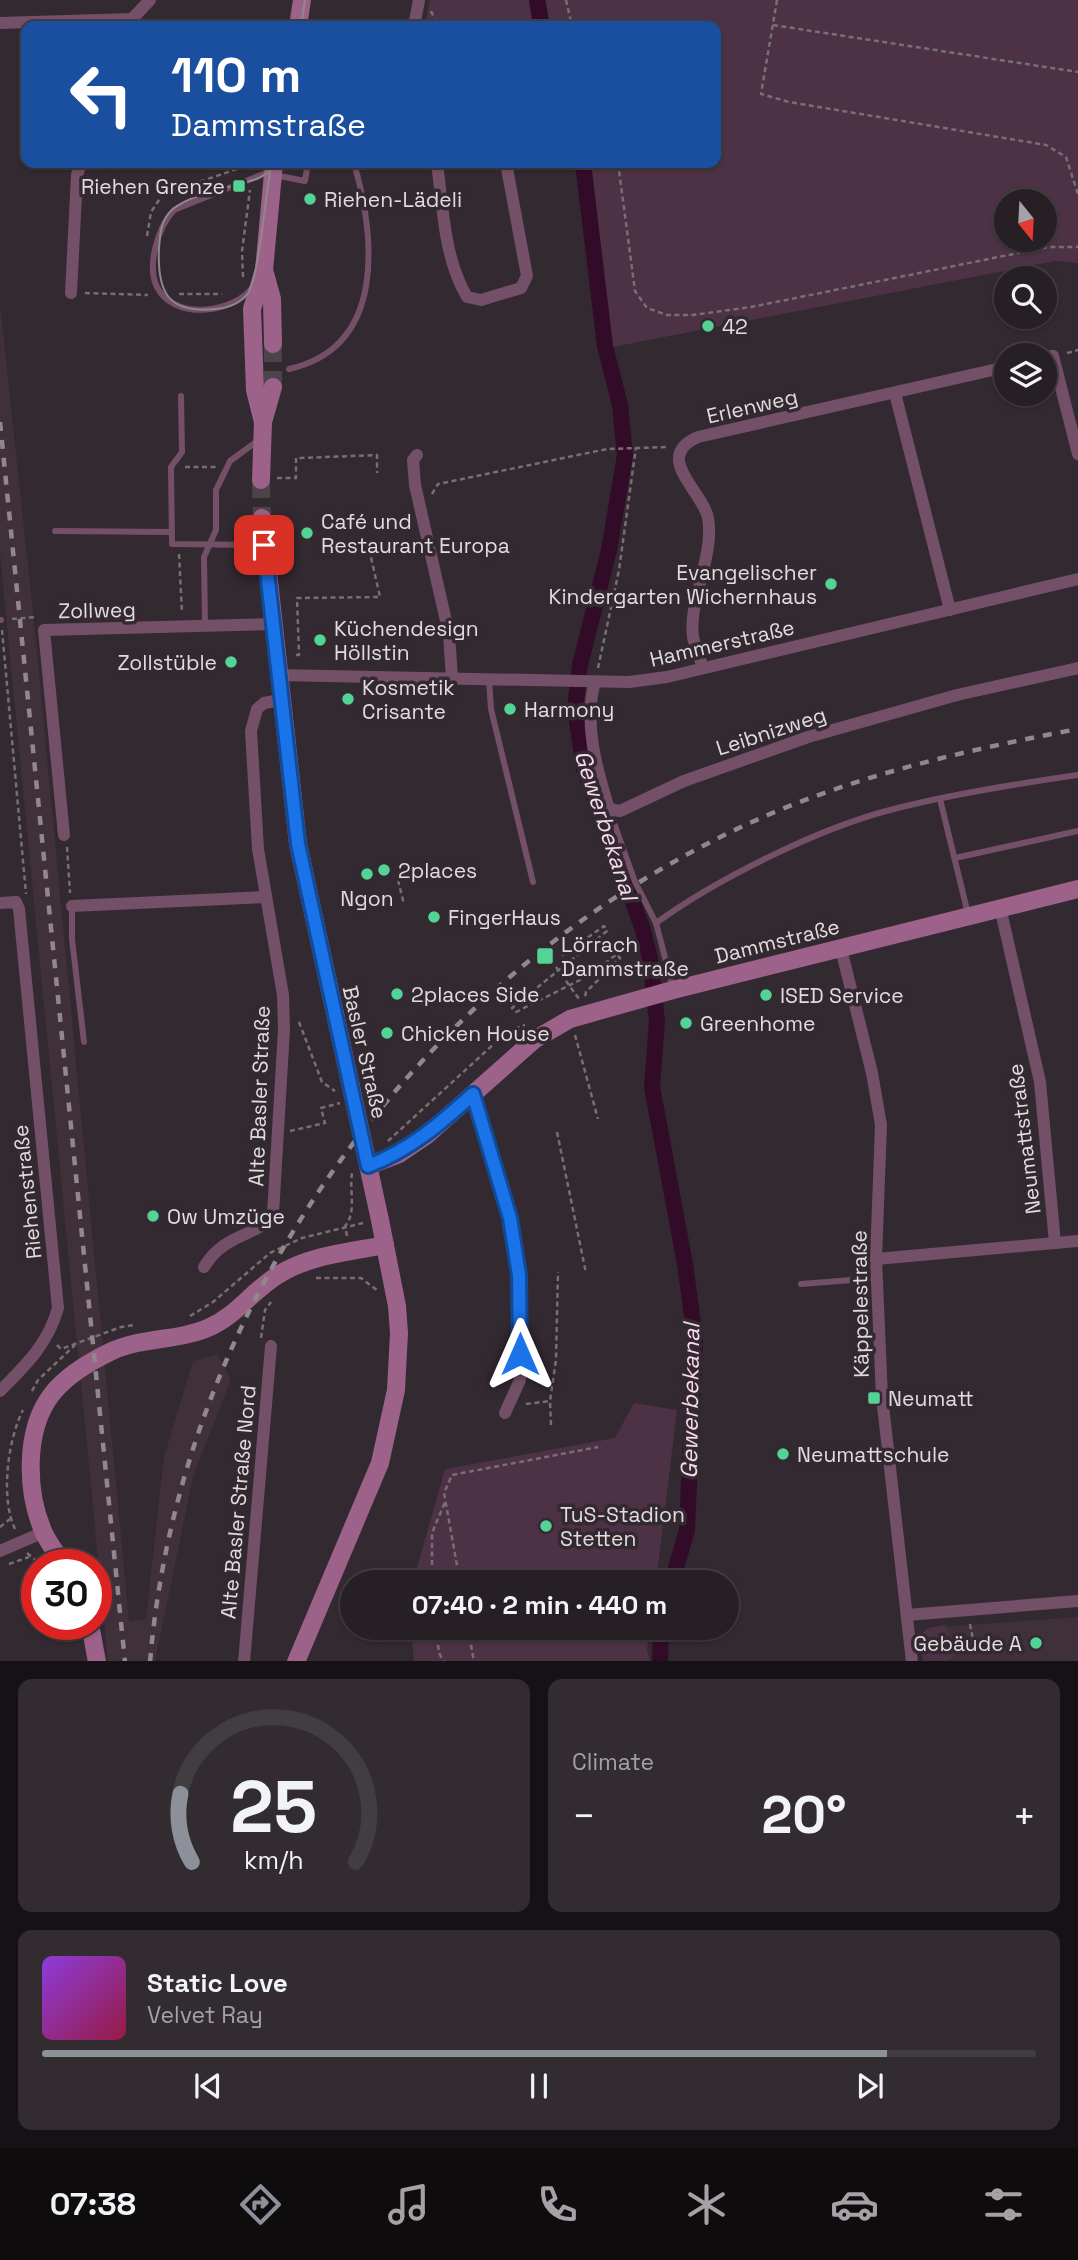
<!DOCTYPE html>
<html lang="en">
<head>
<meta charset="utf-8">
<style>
  :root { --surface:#261f24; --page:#322c31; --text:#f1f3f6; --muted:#a4a2a6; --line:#423d41; --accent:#8c9099 }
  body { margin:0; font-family:"Space Grotesk",sans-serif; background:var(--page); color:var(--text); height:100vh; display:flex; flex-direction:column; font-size:26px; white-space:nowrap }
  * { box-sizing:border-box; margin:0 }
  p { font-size:23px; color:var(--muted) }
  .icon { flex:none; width:38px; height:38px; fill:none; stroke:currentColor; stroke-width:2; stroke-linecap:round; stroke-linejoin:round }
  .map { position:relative; height:1661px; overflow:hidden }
  .side { display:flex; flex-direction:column; gap:18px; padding:18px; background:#151114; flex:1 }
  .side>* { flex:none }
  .top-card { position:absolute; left:21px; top:21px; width:700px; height:147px; border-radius:14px; box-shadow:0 2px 5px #0004,0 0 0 2px var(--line); background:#1a4fa0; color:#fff; overflow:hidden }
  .needle { width:46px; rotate:162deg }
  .tools { position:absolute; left:994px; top:189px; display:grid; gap:14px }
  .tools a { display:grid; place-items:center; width:63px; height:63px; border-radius:50%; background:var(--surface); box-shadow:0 2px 5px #0004,0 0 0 2px var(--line); font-size:35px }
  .speed { position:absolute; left:21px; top:1549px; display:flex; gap:14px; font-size:35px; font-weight:700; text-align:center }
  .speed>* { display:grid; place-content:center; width:91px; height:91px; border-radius:50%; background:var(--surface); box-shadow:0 2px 5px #0004,0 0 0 2px var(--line); line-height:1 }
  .speed .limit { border:10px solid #d22; background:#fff; color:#111 }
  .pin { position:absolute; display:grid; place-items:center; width:60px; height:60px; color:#fff; margin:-30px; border-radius:14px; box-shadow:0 4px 10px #0006 }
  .me { position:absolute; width:77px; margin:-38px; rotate:0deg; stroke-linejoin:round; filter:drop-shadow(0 0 5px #0008) }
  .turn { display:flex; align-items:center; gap:24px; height:147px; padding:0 35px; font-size:32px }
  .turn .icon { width:91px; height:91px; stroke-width:2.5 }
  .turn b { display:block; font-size:49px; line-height:60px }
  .big { font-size:52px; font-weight:700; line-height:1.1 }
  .side .widget { flex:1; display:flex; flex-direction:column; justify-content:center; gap:10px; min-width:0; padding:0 24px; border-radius:14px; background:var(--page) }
  .side .dial { align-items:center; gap:0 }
  .dial svg { height:182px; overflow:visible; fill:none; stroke:var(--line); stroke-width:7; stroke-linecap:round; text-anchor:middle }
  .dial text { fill:var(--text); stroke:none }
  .song { display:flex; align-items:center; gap:21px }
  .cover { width:84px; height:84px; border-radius:10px; background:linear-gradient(135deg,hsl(270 70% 55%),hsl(340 70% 35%)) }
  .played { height:7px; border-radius:4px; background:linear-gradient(90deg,var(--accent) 85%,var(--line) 85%) }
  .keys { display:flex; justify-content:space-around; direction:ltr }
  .heat { display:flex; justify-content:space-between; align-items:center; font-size:38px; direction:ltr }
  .side .tiles { flex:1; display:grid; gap:18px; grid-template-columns:1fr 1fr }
  .widget:last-child { grid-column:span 2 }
  .trip { position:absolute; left:340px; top:1570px; width:399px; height:70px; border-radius:35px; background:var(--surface); box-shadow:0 2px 5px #0004,0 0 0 2px var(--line); font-weight:700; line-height:70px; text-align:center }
  .dock { display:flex; height:112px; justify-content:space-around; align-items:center; background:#0f0c0e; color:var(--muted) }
  .dock .icon { width:49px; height:49px }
  .dock .selected { color:var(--accent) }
  .dock b { font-size:32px; color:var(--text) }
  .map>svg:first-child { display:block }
  .built { fill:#40303a }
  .green { fill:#4c3244; fill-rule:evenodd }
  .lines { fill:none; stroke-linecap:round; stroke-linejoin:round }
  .canal { stroke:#320b28; stroke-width:16 }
  .secondary-tunnel { stroke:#4d444a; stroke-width:18; stroke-dasharray:18 9; stroke-linecap:butt }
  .path { stroke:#786f75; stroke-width:2.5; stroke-dasharray:5 3.5; stroke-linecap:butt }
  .service { stroke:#745068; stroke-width:6 }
  .minor { stroke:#745068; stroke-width:12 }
  .secondary { stroke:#9c628a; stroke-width:18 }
  .tram { stroke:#90888d; stroke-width:2 }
  .rail { stroke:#90888d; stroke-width:4.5; stroke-dasharray:9 9; stroke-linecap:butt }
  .route-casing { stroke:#114b97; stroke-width:18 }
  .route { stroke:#1a73e8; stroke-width:12 }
  .poi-dot { fill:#53d396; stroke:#332930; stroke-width:2.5 }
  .labels { text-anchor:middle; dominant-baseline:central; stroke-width:7; stroke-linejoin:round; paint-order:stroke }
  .poi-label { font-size:21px; fill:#e2dbdf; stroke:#332930; text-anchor:start }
  .street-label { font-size:21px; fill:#e2dbdf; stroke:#332930 }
  .water-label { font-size:23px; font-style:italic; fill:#f8d9ed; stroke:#332930 }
</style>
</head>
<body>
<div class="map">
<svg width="1078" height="1662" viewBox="0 0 1078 1662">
  <rect width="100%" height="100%" fill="#332930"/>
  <g class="built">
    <path d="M0 304 35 632 129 1621 146 1619 164 1457 193 1361 217 1354 231 1379 193 1477 155 1661H108L0 553Z"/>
    <path d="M1078 1617V1661H923L920 1635 928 1628Z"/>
  </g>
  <g class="green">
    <path d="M430 0H529L532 26H425Z"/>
    <path d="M546 0H1078V263L1055 261 613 347 590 163H716V26H549ZM1006 201H1045V240H1006Z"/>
    <path d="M634 1403 677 1410 656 1582H413L445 1469 615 1438Z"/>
    <path d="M945 1625 957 1654 946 1661H923L920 1635 928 1628Z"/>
    <path d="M411 1628H650L647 1649 650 1661H414Z"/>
  </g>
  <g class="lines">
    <g class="canal">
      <path d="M537 0 542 26"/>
      <path d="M583 163 605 346 620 405 625 455 609 550 580 665 575 708 584 769 642 927 650 958 657 1021 652 1087 685 1264 695 1338 687 1530 672 1582"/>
      <path d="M660 1662 661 1628"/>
    </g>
    <g class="secondary-tunnel">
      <path d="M273 344V387"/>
      <path d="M261 480 262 518"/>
    </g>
    <g class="path">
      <path d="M566 0 572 26"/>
      <path d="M777 0 761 94 789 102 1046 145 1066 157 1078 194"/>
      <path d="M431 11 438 26"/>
      <path d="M773 25 1078 72"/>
      <path d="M618 163 635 291 647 308 667 315H693L751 307 1048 247H1078"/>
      <path d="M147 236 151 212 163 194 255 163"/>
      <path d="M243 277 242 251 250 190"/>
      <path d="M85 293 148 295"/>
      <path d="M179 294H222"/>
      <path d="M1067 353 1078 350"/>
      <path d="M185 467H217"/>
      <path d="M277 478H296V458H301L377 455V473"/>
      <path d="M432 494 438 484 607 449 668 447"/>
      <path d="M179 554 182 613"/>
      <path d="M12 619 36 617"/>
      <path d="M2 630 26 894"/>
      <path d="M296 655H299L297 598 380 597 370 553"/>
      <path d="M598 668 619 570 636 447"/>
      <path d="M67 847 70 893"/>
      <path d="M398 880 404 904"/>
      <path d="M560 953 563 955 604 926 607 931 512 1008 516 1012 590 975 617 954 620 958 586 992 585 997"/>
      <path d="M551 960 579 999"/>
      <path d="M299 1022 322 1082 335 1091"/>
      <path d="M575 1035 598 1119"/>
      <path d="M290 1131 325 1123 321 1108 340 1103"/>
      <path d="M557 1132 586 1273"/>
      <path d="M388 1141 508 1031 525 1025"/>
      <path d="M347 1236 345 1226C357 1212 349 1191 352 1173"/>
      <path d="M316 1278H361L378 1291"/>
      <path d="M190 1316 213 1302 270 1253 302 1238 363 1223"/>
      <path d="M261 1338 265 1310 271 1302"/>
      <path d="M57 1345 61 1349 121 1327 135 1325"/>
      <path d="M32 1391 38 1380 75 1345"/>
      <path d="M526 1404 550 1401"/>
      <path d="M551 1425 550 1401 556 1360 558 1272"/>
      <path d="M0 1527 10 1519"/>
      <path d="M15 1529C0 1498 8 1439 23 1410"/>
      <path d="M27 1553 40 1564"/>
      <path d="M9 1564 29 1557"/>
      <path d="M432 1582V1533L445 1502"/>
      <path d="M460 1582 444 1493 452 1475 598 1447"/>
      <path d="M970 1624 976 1655"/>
      <path d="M436 1628 439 1653 444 1662"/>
      <path d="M468 1628 474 1662"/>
    </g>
    <g class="service">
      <path d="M274 175 305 181 308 163"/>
      <path d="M252 288C233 312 180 320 160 292 144 270 158 227 174 210L271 171"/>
      <path d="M289 369C387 347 375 237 354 163"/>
      <path d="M181 396 182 452 171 467 172 544 262 545"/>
      <path d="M55 531 172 532"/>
      <path d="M0 620H1"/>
      <path d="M205 625 204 557 216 530V490L230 461 260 439"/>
      <path d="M489 680 491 709 533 882"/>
      <path d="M940 799 968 914"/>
      <path d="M609 809 635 882 656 923 673 988"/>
      <path d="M955 858 1078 831"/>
      <path d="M72 906V939L84 1042"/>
      <path d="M656 923C717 879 817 829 890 810 951 794 1015 784 1078 775"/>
      <path d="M801 1284 877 1278"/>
    </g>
    <g class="minor">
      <path d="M132 19 150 0"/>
      <path d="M0 23 132 19"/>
      <path d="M414 26 419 0"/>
      <path d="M437 163C443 208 444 258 467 297L481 300 521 288 527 276 506 163"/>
      <path d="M71 293 77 175 81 163"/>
      <path d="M1045 357 1053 356 1078 454"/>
      <path d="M895 393 950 610"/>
      <path d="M417 455 413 460 415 485 449 634 452 678"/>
      <path d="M703 668C700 658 695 647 693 637 688 601 715 555 708 518 703 491 652 457 698 437L1006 367"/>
      <path d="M278 675 629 682 667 677 1078 579"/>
      <path d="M595 682C583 723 597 770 609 809L620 811 684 781 808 737 957 695 1078 668"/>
      <path d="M64 835 44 630 272 624"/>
      <path d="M0 903 16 902 19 909 58 1308C48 1344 26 1365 0 1391"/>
      <path d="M72 906 266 897"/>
      <path d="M1000 907 1040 1082 1055 1243"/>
      <path d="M841 949 872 1073 881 1125 876 1259 882 1397 912 1662"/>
      <path d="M473 1094 510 1218 519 1271 520 1380 505 1413"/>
      <path d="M876 1259 1078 1241"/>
      <path d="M204 1267C225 1232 259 1237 273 1214L284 1030 283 995 258 849 251 731 257 709 264 703 280 700"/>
      <path d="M0 1551 44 1532"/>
      <path d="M907 1615 1078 1601"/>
      <path d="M244 1662 271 1346"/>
    </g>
    <g class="secondary">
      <path d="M298 26 302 0"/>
      <path d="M264 270 272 299 273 344"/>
      <path d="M263 422 255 390 252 309 264 270 274 163"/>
      <path d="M261 480 263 422 273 387"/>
      <path d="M262 518 298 844 380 1220 397 1306 399 1333 396 1390 380 1463 296 1662"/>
      <path d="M368 1166 399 1154 427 1135 534 1040 570 1019 673 990 1078 889"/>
      <path d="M64 1564C57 1554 49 1544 44 1533 26 1493 24 1430 52 1394 66 1376 91 1361 112 1351 143 1337 179 1341 210 1327 237 1315 253 1290 278 1275 310 1255 349 1252 385 1245"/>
      <path d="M90 1624 97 1662"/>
    </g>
    <g class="tram">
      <path d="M301 26 305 0"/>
      <path d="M271 163 270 172C266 195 258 280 248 293 240 304 228 308 215 309 167 314 157 291 159 248 160 233 161 219 173 209 192 193 236 187 259 178 266 174 272 170 276 163"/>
    </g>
    <g class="rail">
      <path d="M0 422 125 1662"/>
      <path d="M150 1662C181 1289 439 951 782 809 878 770 977 748 1078 729"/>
    </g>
  </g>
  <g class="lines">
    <defs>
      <path id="route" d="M264 545 298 844 368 1166C410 1150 440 1124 473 1094L510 1218 519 1275 520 1354"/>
    </defs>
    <use href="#route" class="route-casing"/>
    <use href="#route" class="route"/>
  </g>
  <g class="poi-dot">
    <rect x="232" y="179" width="14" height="14" rx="3.5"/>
    <circle cx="310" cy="199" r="7"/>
    <circle cx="708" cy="326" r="7"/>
    <circle cx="307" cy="533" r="7"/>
    <circle cx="831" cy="584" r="7"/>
    <circle cx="320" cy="640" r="7"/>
    <circle cx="231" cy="662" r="7"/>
    <circle cx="348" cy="699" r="7"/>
    <circle cx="510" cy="709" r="7"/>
    <circle cx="384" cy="870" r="7"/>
    <circle cx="367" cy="874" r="7"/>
    <circle cx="434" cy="917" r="7"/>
    <rect x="536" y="947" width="18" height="18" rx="3.5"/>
    <circle cx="397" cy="994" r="7"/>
    <circle cx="766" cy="995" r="7"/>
    <circle cx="686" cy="1023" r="7"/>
    <circle cx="387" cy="1033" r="7"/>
    <circle cx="153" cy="1216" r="7"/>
    <rect x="867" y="1391" width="14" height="14" rx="3.5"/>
    <circle cx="783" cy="1454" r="7"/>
    <circle cx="546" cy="1526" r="7"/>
    <circle cx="1036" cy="1643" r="7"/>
  </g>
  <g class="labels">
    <g class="poi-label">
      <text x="225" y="186" text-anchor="end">Riehen Grenze</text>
      <text x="324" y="199">Riehen-Lädeli</text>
      <text x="722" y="326">42</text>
      <text x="321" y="521">Café und<tspan x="321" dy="24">Restaurant Europa</tspan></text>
      <text x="817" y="572" text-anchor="end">Evangelischer<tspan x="817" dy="24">Kindergarten Wichernhaus</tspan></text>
      <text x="334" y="628">Küchendesign<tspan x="334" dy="24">Höllstin</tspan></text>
      <text x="217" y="662" text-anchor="end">Zollstüble</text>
      <text x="362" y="687">Kosmetik<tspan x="362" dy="24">Crisante</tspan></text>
      <text x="524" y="709">Harmony</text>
      <text x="398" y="870">2places</text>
      <text x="367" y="898" text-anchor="middle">Ngon</text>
      <text x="448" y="917">FingerHaus</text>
      <text x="561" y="944">Lörrach<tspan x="561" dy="24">Dammstraße</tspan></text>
      <text x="411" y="994">2places Side</text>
      <text x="780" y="995">ISED Service</text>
      <text x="700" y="1023">Greenhome</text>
      <text x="401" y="1033">Chicken House</text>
      <text x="167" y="1216">Ow Umzüge</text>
      <text x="888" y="1398">Neumatt</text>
      <text x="797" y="1454">Neumattschule</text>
      <text x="560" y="1514">TuS-Stadion<tspan x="560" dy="24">Stetten</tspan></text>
      <text x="1022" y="1643" text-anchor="end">Gebäude A</text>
    </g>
    <g class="street-label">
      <text transform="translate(752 406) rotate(-13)">Erlenweg</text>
      <text transform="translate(97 610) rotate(-1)">Zollweg</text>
      <text transform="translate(722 643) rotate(-13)">Hammerstraße</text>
      <text transform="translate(771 731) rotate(-18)">Leibnizweg</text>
      <text transform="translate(777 941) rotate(-14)">Dammstraße</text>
      <text transform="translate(365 1052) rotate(77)">Basler Straße</text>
      <text transform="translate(259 1096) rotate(-88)">Alte Basler Straße</text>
      <text transform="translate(1024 1139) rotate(-97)">Neumattstraße</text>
      <text transform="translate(27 1192) rotate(-96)">Riehenstraße</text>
      <text transform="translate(860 1304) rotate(-91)">Käppelestraße</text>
      <text transform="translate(238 1502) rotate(-85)">Alte Basler Straße Nord</text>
    </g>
    <g class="water-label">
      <text transform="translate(606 825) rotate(72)">Gewerbekanal</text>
      <text transform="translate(690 1401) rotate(-89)">Gewerbekanal</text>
    </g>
  </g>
</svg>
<div class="tools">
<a><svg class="needle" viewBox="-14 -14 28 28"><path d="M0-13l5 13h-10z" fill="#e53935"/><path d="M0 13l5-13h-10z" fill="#a4a2a6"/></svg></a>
<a><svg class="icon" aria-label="search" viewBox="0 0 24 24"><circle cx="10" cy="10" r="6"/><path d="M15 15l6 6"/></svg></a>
<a><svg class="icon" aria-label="layers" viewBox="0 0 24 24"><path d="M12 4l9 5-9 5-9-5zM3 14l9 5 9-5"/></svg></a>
</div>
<div class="speed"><div class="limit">30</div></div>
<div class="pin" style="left:264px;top:545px;background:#d93025"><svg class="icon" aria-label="arrive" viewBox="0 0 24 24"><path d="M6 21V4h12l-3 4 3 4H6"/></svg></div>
<svg class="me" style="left:520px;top:1354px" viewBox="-20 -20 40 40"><path d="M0-17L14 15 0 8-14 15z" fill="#1a73e8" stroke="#fff" stroke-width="4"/></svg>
<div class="trip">07:40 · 2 min · 440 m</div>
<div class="top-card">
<div class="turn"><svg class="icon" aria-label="left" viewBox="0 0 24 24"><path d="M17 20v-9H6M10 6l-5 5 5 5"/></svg><div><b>110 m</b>Dammstraße</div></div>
</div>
</div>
<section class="side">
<div class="tiles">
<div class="widget dial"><svg viewBox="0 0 100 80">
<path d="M14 69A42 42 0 1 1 86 69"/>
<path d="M14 69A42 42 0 0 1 9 39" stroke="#8c9099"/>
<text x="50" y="56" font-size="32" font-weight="700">25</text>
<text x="50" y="72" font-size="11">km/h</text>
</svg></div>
<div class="widget"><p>Climate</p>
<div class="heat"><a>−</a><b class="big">20°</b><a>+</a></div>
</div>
<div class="widget">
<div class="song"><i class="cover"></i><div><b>Static Love</b><p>Velvet Ray</p></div></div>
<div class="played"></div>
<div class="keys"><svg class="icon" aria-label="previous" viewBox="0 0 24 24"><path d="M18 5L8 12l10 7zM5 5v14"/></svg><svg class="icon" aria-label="pause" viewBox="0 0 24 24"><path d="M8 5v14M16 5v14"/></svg><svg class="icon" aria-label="next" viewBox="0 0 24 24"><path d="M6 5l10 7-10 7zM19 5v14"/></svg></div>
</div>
</div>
</section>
<nav class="dock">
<b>07:38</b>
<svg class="icon selected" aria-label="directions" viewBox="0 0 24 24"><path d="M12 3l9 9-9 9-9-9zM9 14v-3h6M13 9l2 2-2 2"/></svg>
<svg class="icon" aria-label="music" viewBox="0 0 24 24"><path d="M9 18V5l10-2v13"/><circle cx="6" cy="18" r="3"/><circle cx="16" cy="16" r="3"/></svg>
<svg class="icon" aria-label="phone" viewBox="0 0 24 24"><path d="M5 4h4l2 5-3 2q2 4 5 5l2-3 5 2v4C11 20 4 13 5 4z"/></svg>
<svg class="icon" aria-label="climate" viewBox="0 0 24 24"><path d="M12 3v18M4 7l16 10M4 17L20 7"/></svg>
<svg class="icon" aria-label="car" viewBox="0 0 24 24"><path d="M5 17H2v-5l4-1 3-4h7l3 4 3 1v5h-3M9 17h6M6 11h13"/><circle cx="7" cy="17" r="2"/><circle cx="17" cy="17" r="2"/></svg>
<svg class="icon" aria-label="filters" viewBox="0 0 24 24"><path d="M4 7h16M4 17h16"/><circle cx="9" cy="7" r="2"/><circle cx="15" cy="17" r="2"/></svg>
</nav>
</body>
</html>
